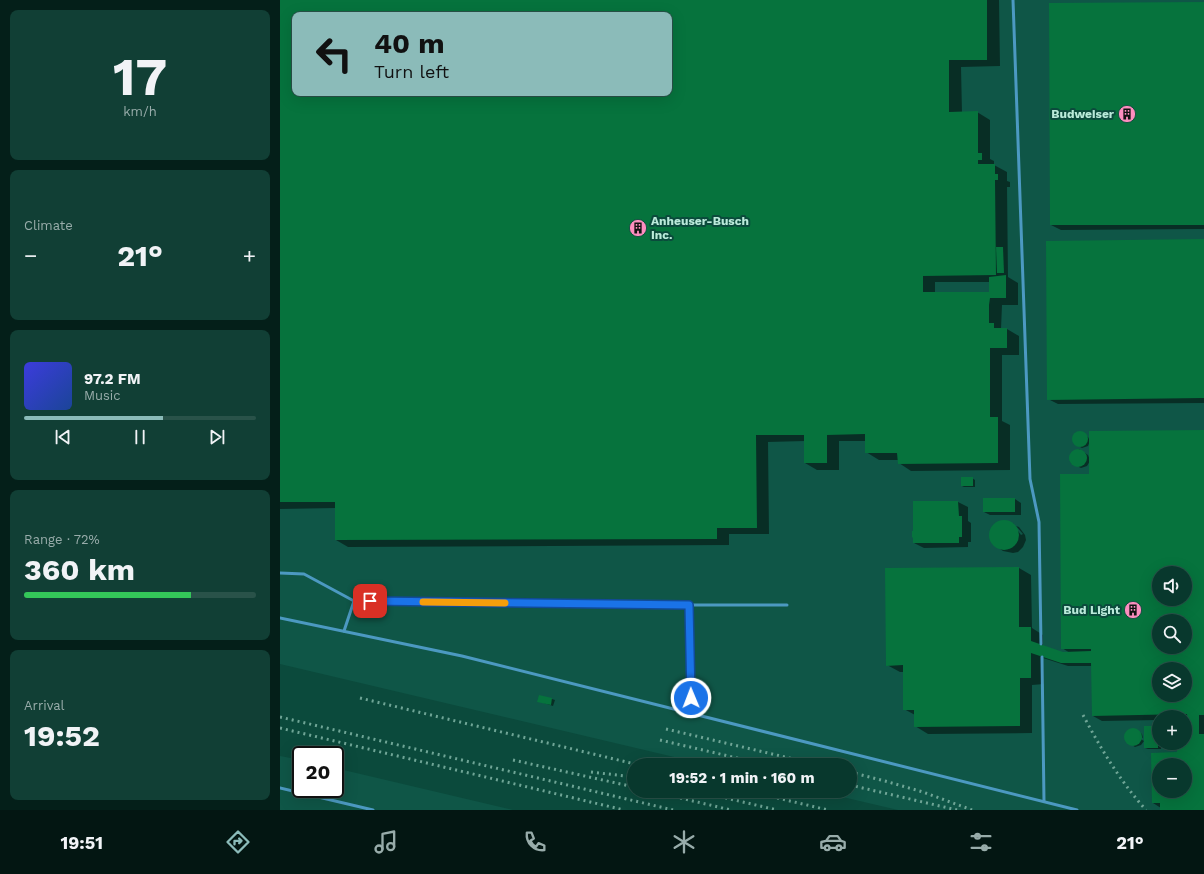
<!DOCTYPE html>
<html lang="en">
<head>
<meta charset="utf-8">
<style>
  :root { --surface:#08382d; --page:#113f35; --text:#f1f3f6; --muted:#98acaa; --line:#295249; --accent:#8bbbb9 }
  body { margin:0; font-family:"Work Sans",sans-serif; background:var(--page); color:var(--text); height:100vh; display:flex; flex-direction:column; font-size:15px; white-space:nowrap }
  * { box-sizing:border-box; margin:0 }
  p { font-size:13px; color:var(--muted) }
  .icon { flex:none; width:22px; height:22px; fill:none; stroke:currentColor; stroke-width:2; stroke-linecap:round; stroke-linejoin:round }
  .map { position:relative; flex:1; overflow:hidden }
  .sheet { display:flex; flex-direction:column; gap:10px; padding:10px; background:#041f19; width:280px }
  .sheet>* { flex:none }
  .hud { position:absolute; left:12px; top:12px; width:380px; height:84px; border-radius:8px; box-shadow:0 4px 16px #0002,0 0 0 1px var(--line); background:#8bbbb9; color:#111; overflow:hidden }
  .tools { position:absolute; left:872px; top:566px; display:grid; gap:8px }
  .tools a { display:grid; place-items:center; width:40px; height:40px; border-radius:50%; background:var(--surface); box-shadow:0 4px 16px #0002,0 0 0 1px var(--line); font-size:20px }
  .speed { position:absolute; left:12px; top:746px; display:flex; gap:8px; font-size:20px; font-weight:700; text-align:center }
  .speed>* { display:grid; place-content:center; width:52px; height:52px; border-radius:50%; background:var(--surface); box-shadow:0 4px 16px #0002,0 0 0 1px var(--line); line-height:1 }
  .speed .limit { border:2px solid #111; border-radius:6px; background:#fff; color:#111 }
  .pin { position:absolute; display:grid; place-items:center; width:34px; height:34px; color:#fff; margin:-17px; border-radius:8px; box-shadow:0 2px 6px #0006 }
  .me { position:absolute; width:44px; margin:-22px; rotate:359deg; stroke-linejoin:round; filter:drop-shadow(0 0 3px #0008) }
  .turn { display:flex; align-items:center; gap:14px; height:84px; padding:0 16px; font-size:18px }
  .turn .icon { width:52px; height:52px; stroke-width:2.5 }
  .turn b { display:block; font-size:28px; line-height:34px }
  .big { font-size:30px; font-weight:700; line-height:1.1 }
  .sheet .widget { flex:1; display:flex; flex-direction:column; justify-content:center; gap:6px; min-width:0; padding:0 14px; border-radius:8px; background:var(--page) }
  .sheet .dial { align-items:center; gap:0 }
  .dial b { font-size:52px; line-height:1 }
  .song { display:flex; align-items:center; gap:12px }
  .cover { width:48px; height:48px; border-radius:6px; background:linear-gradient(135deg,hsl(240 70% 55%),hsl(220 70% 35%)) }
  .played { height:4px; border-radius:2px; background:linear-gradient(90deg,var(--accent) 60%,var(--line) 60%) }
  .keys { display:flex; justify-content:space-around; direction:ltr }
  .heat { display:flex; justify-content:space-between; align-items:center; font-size:22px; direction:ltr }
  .charge { height:6px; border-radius:3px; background:linear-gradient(90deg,#34c759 72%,var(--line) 0) }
  .trip { position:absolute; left:347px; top:758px; width:230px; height:40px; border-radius:20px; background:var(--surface); box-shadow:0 4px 16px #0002,0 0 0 1px var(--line); font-weight:700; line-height:40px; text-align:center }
  .tabs { display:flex; height:64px; justify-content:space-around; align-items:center; background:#031612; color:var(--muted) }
  .tabs .icon { width:28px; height:28px }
  .tabs .selected { color:var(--accent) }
  .tabs b { font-size:18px; color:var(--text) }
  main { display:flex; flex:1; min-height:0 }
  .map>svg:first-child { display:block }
  .built { fill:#0f5647; fill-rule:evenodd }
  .shadow { fill:#0007; fill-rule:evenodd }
  .building { fill:#06733d; fill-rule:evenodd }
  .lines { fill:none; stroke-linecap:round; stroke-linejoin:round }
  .service { stroke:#4c99c1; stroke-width:3 }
  .rail { stroke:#6fa596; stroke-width:3; stroke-dasharray:2 4; stroke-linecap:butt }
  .route-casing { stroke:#114b97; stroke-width:10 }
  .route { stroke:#1a73e8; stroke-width:7 }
  .slow { stroke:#f59e0b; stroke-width:7 }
  .labels { text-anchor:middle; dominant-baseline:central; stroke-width:4; stroke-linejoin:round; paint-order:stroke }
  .poi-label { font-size:12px; font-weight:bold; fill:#baeada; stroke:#0b4a3c; text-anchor:end }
</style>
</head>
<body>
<main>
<section class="sheet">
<div class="widget dial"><b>17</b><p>km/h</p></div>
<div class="widget"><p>Climate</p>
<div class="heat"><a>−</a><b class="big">21°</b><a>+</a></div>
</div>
<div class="widget">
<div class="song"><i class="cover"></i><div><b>97.2 FM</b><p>Music</p></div></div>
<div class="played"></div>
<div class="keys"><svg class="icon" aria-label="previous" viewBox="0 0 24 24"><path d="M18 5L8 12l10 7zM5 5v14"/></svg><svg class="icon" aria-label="pause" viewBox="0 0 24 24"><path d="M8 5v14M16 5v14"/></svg><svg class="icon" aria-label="next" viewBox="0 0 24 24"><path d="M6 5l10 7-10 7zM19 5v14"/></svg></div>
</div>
<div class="widget"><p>Range · 72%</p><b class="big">360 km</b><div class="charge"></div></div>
<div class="widget"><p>Arrival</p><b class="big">19:52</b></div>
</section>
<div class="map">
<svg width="924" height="810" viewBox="0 0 924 810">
  <rect width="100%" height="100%" fill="#0b4a3c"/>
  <g class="built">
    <path d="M0 0H924V810H618L537 791H570V765H428L0 664ZM15 15H389V93H15ZM879 573H905V599H879ZM879 621H905V647H879ZM879 669H905V695H879ZM879 717H905V743H879ZM879 765H905V791H879Z"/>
    <path d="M0 756 21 760V789H55V768L233 810H0Z"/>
  </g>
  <g class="shadow">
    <path d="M0 0H719L720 66 681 67 682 113 697 112 710 120V159L714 161V165L727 172V181L730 182V187H727L728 277 738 283V305H722L721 329H727L739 336V355H722V421L730 425V470L631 471 619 463V460H599L586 452V441H559V470H537L525 463V441L488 442 489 534H449V545L68 547 56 540V508L0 509ZM15 15H389V93H15ZM655 282H710V293H655Z"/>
    <path d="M924 3V229L781 230 771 225Z"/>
    <path d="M924 240V403L778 404 768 399Z"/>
    <path d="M924 431V810H881V808L873 803 872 754 898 753V743H905V736H909V720H905V717H879V720L822 721 813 716 812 666H788L763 658 764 684 752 685V733L648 734 635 726V715L624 709V672H620L607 665 739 568 751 575 752 628 763 635V646L783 653H790L782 648 810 475V461L807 466 801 468 791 463 790 457 793 452 799 449 808 455 810 460ZM879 573H905V599H879ZM879 621H905V647H879ZM879 669H905V695H879ZM879 765H905V791H879Z"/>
    <path d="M800 433 808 437 810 441 808 446 802 448 795 444 793 439 795 435Z"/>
    <path d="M692 478 695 480V487H684L682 486Z"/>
    <path d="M704 499H735L741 503V515H710L704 512Z"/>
    <path d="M634 502H678L688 507V521L691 523V542H688V547L644 548 634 543V538L633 537 634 531Z"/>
    <path d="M723 521 734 524H733L741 535 743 534 736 526 739 527 745 535 746 540 743 547 738 552 733 553 723 551 713 544 710 537 713 527 718 522Z"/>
    <path d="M272 699 275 700 273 706 258 701Z"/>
    <path d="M878 727 879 728V743H881V749H868L865 748Z"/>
    <path d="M854 729 862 734 863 738 858 735 857 737 864 741 861 745 855 747 846 741 845 736 847 731Z"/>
  </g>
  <g class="building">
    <path d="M0 0H707V60H669V112L698 111V153H702V160H698V164H715V174H718V180H715L716 275 643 276V292H709V277L726 275V298H710L709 305V323H714V328H727V348H710V417H718V463L618 464 617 453H585V434L547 435V463H524V435H476L477 528H437V539L55 540V502H0ZM15 15H389V93H15Z"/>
    <path d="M924 2V225H770L769 3Z"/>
    <path d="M924 239V398L767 400 766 241Z"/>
    <path d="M716 247H723L724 273H717Z"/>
    <path d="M924 430V715H919V734H924V810H880V803H872L871 753 897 752V743H905V735H908L907 714 812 716 811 663H781L751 653V678H740V726L634 727V710H623V665L606 666 605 568 739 567V627H751V641L783 652 811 651V649H781L780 474H809V431ZM879 573H905V599H879ZM879 621H905V647H879ZM879 669H905V695H879ZM879 765H905V791H879Z"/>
    <circle cx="800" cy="439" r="8"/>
    <circle cx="798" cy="458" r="9"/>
    <rect x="681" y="477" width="12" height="9"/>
    <rect x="703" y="498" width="32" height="14"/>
    <path d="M633 501H678L679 516H682V537H679V543H633V537L632 538V531H633Z"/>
    <circle cx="724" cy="535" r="15"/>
    <path d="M259 695 272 698 271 705 257 702Z"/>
    <rect x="864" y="726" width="14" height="22"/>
    <circle cx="853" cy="737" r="9"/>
  </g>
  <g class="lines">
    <g class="service">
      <path d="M733 0 750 479 759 522 761 644"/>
      <path d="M0 573 24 574 74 601 409 605"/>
      <path d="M0 618 182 656 797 810"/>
      <path d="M64 631 74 601"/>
      <path d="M762 657 764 801"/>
      <path d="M411 713 409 605H507"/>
      <path d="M0 788 93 810"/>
    </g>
    <g class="rail">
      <path d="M80 698 359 765"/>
      <path d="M803 715C821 749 840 781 866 810"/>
      <path d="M0 717 393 810"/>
      <path d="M0 728 344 810"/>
      <path d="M386 729 539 765"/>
      <path d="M380 740 487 765"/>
      <path d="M233 760 354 787"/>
      <path d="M311 772 354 777"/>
      <path d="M570 772 605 781 643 792 692 810"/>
      <path d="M570 785 677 810"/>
      <path d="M371 791 451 810"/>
      <path d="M416 791 497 810"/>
      <path d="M468 791 548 810"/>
    </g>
  </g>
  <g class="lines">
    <defs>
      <path id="route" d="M90 601 409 605 411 698"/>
    </defs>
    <use href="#route" class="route-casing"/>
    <use href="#route" class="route"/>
    <path class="slow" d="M143 602 225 603"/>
  </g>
  <defs>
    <symbol id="building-disc" viewBox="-11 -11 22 22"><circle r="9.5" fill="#fd8ebf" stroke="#0b4a3c"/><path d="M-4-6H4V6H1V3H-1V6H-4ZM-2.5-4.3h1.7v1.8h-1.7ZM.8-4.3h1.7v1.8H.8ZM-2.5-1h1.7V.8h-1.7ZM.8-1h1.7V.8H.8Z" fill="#111"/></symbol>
  </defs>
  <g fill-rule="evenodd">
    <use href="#building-disc" x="837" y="104" width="20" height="20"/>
    <use href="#building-disc" x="348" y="218" width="20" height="20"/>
    <use href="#building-disc" x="843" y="600" width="20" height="20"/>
  </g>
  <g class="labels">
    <g class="poi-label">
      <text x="834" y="114">Budweiser</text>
      <text x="371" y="221" text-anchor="start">Anheuser-Busch<tspan x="371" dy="14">Inc.</tspan></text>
      <text x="840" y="610">Bud Light</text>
    </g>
  </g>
</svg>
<div class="tools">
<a><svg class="icon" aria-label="sound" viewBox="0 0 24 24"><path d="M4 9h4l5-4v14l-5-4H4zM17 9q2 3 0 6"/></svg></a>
<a><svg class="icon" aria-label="search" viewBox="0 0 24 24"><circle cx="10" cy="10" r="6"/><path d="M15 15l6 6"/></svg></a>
<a><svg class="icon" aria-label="layers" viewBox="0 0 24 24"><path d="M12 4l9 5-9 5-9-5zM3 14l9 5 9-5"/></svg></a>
<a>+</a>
<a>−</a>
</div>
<div class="speed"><div class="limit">20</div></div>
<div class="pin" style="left:90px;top:601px;background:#d93025"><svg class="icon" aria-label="arrive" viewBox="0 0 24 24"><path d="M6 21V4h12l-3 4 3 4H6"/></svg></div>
<svg class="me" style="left:411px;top:698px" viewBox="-20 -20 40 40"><circle r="17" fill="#1a73e8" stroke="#fff" stroke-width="3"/><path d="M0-11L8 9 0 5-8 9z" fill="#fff"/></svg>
<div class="trip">19:52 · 1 min · 160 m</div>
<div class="hud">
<div class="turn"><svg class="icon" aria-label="left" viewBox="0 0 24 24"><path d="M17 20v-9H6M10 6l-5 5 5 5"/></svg><div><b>40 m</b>Turn left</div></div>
</div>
</div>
</main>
<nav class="tabs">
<b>19:51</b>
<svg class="icon selected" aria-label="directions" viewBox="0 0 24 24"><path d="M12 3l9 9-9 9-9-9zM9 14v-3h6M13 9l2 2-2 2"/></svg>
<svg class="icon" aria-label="music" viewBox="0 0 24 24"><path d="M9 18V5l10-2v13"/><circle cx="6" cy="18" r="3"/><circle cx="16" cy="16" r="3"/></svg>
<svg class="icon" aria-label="phone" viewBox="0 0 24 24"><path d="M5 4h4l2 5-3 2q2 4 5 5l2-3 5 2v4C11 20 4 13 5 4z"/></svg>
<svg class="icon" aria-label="climate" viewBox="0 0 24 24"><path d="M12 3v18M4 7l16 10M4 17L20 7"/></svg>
<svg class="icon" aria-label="car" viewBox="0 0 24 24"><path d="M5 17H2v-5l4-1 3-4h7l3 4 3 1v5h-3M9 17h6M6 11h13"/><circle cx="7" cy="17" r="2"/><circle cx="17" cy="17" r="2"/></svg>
<svg class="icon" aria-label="filters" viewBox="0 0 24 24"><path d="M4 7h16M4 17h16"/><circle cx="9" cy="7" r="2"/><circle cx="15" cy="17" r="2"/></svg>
<b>21°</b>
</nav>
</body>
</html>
